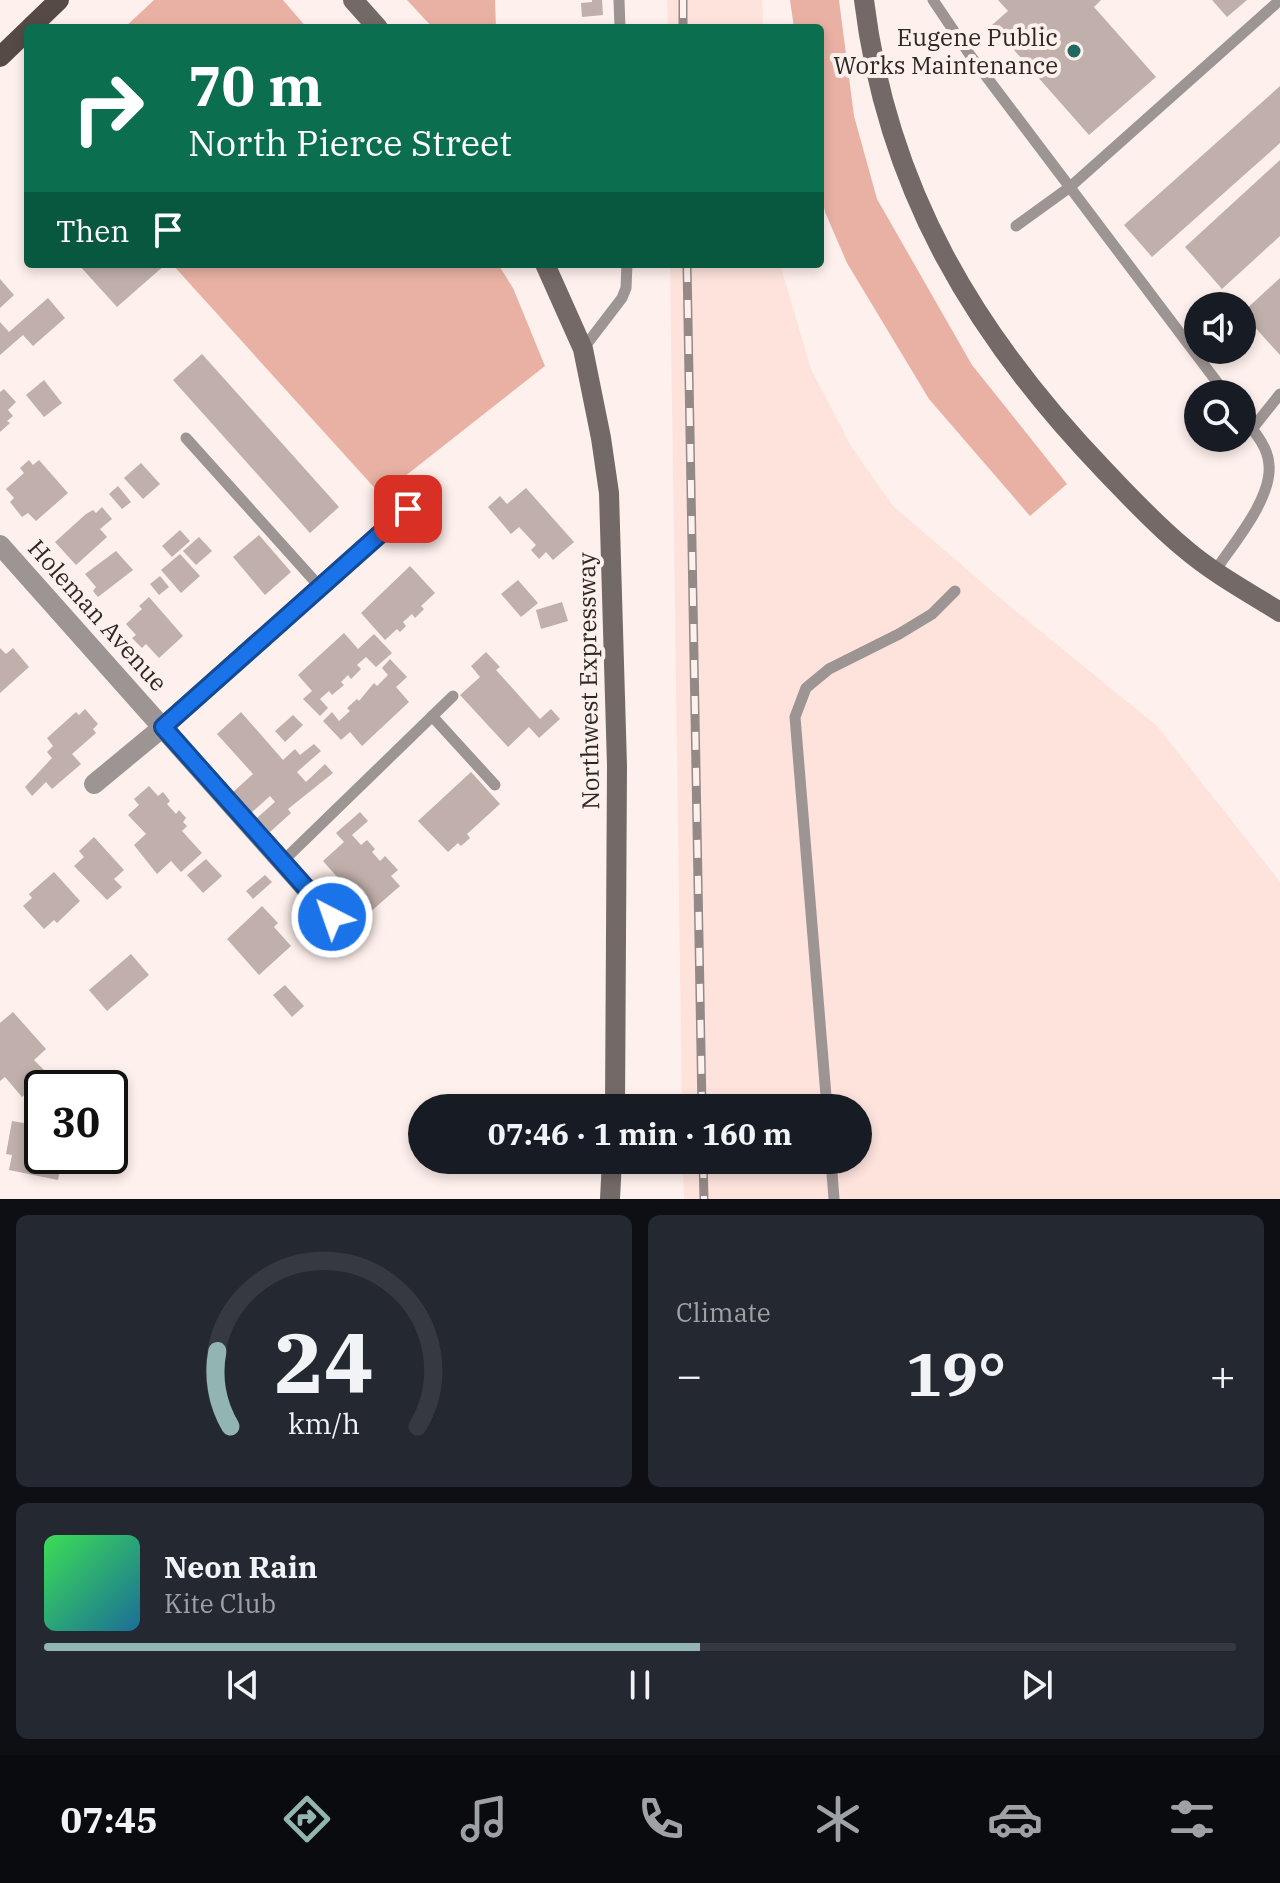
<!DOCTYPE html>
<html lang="en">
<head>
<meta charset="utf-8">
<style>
  :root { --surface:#171b24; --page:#242831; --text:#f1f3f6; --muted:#9ea1a6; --line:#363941; --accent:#93b5b2 }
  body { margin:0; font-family:"IBM Plex Serif",serif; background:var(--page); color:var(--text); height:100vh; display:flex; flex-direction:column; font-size:30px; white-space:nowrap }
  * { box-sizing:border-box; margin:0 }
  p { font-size:26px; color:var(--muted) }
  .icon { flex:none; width:44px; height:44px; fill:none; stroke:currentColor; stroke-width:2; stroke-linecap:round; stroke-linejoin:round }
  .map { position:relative; height:1199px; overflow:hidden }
  .side { display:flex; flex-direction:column; gap:16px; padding:16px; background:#0d0f14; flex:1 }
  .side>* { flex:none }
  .top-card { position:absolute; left:24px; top:24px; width:800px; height:244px; border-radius:8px; box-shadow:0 4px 12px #0003; background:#0b6e4f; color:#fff; overflow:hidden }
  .buttons { position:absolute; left:1184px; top:292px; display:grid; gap:16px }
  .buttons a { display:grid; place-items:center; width:72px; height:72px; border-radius:50%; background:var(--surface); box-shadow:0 4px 12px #0003; font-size:40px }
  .speed { position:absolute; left:24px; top:1070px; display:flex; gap:16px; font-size:40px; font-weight:700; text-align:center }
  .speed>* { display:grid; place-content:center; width:104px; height:104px; border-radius:50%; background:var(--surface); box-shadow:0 4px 12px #0003; line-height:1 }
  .speed .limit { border:4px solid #111; border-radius:12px; background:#fff; color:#111 }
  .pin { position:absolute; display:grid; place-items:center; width:68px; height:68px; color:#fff; margin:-34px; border-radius:16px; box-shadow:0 4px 12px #0006 }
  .me { position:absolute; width:88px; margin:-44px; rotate:319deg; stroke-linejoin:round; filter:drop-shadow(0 0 6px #0008) }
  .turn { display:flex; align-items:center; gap:28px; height:168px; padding:0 32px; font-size:36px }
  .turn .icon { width:104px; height:104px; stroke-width:2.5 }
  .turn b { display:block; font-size:56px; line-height:68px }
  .then { display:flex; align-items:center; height:76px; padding:0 32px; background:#0003; gap:16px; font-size:30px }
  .big { font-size:60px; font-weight:700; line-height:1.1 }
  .side .card { flex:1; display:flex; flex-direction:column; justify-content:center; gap:12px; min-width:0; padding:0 28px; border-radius:12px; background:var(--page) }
  .side .dial { align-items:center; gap:0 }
  .dial svg { height:208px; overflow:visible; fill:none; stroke:var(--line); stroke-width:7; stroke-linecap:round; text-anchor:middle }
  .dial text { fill:var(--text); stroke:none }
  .song { display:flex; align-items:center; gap:24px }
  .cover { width:96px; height:96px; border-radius:12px; background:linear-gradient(135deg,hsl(130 70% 55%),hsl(200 70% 35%)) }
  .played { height:8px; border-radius:4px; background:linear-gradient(90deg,var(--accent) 55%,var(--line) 55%) }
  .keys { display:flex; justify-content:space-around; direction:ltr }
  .heat { display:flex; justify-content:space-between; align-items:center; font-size:44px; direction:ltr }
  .side .tiles { flex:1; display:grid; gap:16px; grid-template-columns:1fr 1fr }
  .card:last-child { grid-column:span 2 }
  .trip { position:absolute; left:408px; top:1094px; width:464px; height:80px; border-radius:40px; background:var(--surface); box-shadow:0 4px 12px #0003; font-weight:700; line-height:80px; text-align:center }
  .tabs { display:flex; height:128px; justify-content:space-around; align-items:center; background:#090b0e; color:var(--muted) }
  .tabs .icon { width:56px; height:56px }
  .tabs .on { color:var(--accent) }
  .tabs b { font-size:36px; color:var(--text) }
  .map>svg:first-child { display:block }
  .built { fill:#fee3dd }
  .green { fill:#e9b1a4 }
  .building { fill:#c0afab }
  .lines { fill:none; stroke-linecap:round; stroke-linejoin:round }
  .lane { stroke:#9d9593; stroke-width:11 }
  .street { stroke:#9d9593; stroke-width:20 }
  .secondary { stroke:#736966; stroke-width:20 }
  .primary { stroke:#564a47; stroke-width:20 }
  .rail-casing { stroke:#938a87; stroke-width:9 }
  .rail { stroke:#fef0ec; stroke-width:6; stroke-dasharray:18; stroke-linecap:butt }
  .route-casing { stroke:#114b97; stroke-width:20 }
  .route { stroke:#1a73e8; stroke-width:14 }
  .poi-dot { fill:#216960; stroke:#fef0ec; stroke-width:3 }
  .labels { text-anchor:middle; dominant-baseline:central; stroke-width:8; stroke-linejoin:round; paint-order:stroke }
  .poi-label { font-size:24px; fill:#2d2725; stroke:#fef0ec; text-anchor:end }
  .street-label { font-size:24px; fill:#2d2725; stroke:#fef0ec }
</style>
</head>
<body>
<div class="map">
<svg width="1280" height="1199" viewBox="0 0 1280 1199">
  <rect width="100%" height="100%" fill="#fef0ec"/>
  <g class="built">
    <path d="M667 0H762L763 28H668Z"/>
    <path d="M670 264H780L811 369 851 446 893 506 1007 604 1157 726 1280 882V1199H684L683 1160H858V1108H682Z"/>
  </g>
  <g class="green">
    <path d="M154 0H283L307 28H124Z"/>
    <path d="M407 0H495L496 28H433Z"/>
    <path d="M790 0H839L854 116 877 199 972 365 1067 484 1030 516 929 399 847 263 825 212 820 185V28H794Z"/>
    <path d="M172 264H498L513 288 545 366 381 495Z"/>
  </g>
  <g class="building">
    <path d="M592 0H602L603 15 582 17 581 3 592 2Z"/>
    <path d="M998 0H1101L1094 7 1156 77 1089 135 992 25 1008 11Z"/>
    <path d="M1212 0H1247L1227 17Z"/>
    <path d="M1280 86V143L1152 257 1124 225Z"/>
    <path d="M1280 160V236L1222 289 1185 247Z"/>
    <path d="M78 264H166L117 307Z"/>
    <path d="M1280 278V355L1242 313Z"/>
    <path d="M0 279 14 295 0 308Z"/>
    <path d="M48 298 65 318 33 346 23 335 0 355V322L9 332Z"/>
    <path d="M202 354 339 507 310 533 173 380Z"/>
    <path d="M44 380 62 403 44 417 26 395Z"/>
    <path d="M4 389 16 402 8 410 13 416 7 421 10 423 0 432V392Z"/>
    <path d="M29 460 33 465 39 460 68 493 36 521 28 513 22 517 10 502 14 498 6 489 24 473 20 468Z"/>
    <path d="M141 463 160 484 143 499 124 478Z"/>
    <path d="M118 486 131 502 122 509 109 494Z"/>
    <path d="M526 488 574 542 553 560 546 552 539 559 531 550 536 545 519 527 511 534 488 507 500 496 507 504Z"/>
    <path d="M102 507 112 519 100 529 107 537 76 565 55 542 86 514 93 510 96 513Z"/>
    <path d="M180 530 190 541 172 557 162 546Z"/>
    <path d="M259 535 291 572 265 595 233 557Z"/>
    <path d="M199 537 212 551 196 565 183 551Z"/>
    <path d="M116 551 133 570 98 597 93 591 96 587 85 574Z"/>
    <path d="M180 554 200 576 181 593 161 570Z"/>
    <path d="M410 566 435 593 421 606 424 609 415 618 412 614 403 622 406 626 400 632 397 629 385 640 361 613Z"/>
    <path d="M160 576 169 587 159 595 150 584Z"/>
    <path d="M518 580 538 603 521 617 501 594Z"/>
    <path d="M149 597 183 636 159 658 146 644 142 648 132 638 136 635 126 624 142 609 139 606Z"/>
    <path d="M562 602 568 621 541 629 536 610Z"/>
    <path d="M344 633 358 649 374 634 392 653 376 667 366 657 357 665 361 669 351 679 348 675 341 682 344 685 332 695 329 691 320 699 328 708 320 716 303 699 312 691 298 675Z"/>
    <path d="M0 648 6 654 13 648 29 667 0 693Z"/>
    <path d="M486 652 500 667 496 670 540 719 551 709 560 719 539 738 529 727 508 747 460 695 480 677 471 666Z"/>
    <path d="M390 659 407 677 396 687 409 702 362 746 350 732 341 740 323 721 332 712 339 721 350 711 347 708 357 699 359 701 374 683 377 686 388 675 382 668Z"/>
    <path d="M85 709 98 724 93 729 96 733 72 754 81 764 52 789 46 782 32 796 25 787 52 758 47 752 53 746 47 738 76 712 79 715Z"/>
    <path d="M241 712 283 760 295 749 300 755 314 744 321 751 297 772 306 782 325 764 333 773 288 809 291 813 270 832 257 818 275 802 270 796 250 814 232 793 253 774 217 734Z"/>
    <path d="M293 715 303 725 285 742 275 731Z"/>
    <path d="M471 772 500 804 467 834 470 838 461 846 458 843 448 852 418 821Z"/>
    <path d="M149 786 158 796 163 792 170 801 167 804 176 814 179 810 186 818 183 822 187 826 182 831 202 853 181 872 171 861 157 874 134 845 146 834 128 815 139 805 134 799Z"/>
    <path d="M360 812 368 821 352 835 361 845 367 840 375 849 372 852 380 861 385 856 398 870 391 876 400 886 369 913 323 861 344 842 336 833Z"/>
    <path d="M94 837 124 870 114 879 122 887 107 900 74 866 84 857 79 851Z"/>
    <path d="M206 859 222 876 203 893 187 875Z"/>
    <path d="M54 872 80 901 57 923 54 920 44 929 23 906 32 898 29 894Z"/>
    <path d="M265 875 272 882 253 899 246 891Z"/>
    <path d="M262 906 278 923 274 927 291 946 259 975 227 939Z"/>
    <path d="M131 954 149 975 107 1011 89 990Z"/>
    <path d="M285 985 304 1006 292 1017 273 995Z"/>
    <path d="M13 1012 46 1049 34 1060 48 1074 22 1097 5 1077 0 1081V1023Z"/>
    <path d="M12 1121 42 1126V1156H63L58 1180 9 1170 12 1155 6 1154Z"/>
  </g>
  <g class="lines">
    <g class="lane">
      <path d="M619 0 620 28"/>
      <path d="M933 0 970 55 1226 394"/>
      <path d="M1016 226 1070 187 1280 0"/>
      <path d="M583 349 622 298 626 288 627 264"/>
      <path d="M1252 429 1280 394"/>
      <path d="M186 438 320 587"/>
      <path d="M1215 571C1233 544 1272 499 1269 465 1268 446 1253 430 1242 416"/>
      <path d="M432 716 495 785"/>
      <path d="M283 861 453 696"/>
      <path d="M827 1108 795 717 806 688 829 669 899 634 932 614 955 591"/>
      <path d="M831 1160 834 1199"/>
    </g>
    <g class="street">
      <path d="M0 545 348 936"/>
      <path d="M94 784 163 727 408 509"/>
    </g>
    <g class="secondary">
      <path d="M353 0 378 28"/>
      <path d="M864 0C887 189 975 336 1106 472 1131 498 1156 525 1184 548 1213 573 1248 592 1280 612"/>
      <path d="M545 264 583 349 601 438 609 493 617 766 615 1108"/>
      <path d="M610 1199 612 1160"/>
    </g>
    <g class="primary">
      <path d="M30 28 59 0"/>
      <path d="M0 57 28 30"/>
    </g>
    <defs>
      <g id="rail">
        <path d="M683 0V28"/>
        <path d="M687 264 702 1108"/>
        <path d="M703 1160 704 1199"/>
      </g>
    </defs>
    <use href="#rail" class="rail-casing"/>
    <use href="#rail" class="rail"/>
  </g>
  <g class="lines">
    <defs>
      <path id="route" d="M332 917 163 727 408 509"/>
    </defs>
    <use href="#route" class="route-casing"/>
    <use href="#route" class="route"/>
  </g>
  <circle class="poi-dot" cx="1074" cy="51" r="8"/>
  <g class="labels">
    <g class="poi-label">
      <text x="1058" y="37">Eugene Public<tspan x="1058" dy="28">Works Maintenance</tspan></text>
    </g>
    <g class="street-label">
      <text transform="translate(98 615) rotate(48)">Holeman Avenue</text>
      <text transform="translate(588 681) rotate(-91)">Northwest Expressway</text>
    </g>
  </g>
</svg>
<div class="buttons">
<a><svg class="icon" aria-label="sound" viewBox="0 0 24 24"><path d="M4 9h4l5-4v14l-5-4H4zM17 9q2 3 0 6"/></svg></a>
<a><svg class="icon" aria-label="search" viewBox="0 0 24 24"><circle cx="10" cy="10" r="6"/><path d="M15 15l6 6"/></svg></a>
</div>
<div class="speed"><div class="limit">30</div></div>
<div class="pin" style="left:408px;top:509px;background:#d93025"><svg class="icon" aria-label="arrive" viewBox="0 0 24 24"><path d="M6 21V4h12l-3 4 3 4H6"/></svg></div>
<svg class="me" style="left:332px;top:917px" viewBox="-20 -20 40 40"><circle r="17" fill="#1a73e8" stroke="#fff" stroke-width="3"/><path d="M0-11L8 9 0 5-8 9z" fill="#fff"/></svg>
<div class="trip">07:46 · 1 min · 160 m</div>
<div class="top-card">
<div class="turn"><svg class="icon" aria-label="right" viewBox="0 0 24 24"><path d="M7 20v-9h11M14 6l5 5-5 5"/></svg><div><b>70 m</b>North Pierce Street</div></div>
<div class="then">Then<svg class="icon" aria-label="arrive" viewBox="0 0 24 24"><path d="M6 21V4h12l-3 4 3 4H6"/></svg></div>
</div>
</div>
<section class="side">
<div class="tiles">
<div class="card dial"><svg viewBox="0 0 100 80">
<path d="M14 69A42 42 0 1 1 86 69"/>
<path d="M14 69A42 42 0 0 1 9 40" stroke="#93b5b2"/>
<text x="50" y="56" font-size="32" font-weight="700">24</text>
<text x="50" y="72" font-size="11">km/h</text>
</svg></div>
<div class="card"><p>Climate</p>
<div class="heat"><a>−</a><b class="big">19°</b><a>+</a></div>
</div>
<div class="card">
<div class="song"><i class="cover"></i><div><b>Neon Rain</b><p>Kite Club</p></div></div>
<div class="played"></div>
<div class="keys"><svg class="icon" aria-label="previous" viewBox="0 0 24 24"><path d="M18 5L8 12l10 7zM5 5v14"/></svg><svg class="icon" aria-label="pause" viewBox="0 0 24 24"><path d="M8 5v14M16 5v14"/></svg><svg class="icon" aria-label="next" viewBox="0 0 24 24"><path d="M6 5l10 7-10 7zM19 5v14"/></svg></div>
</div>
</div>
</section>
<nav class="tabs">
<b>07:45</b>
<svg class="icon on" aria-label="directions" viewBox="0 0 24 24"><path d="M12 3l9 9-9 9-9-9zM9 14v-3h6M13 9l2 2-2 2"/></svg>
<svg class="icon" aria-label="music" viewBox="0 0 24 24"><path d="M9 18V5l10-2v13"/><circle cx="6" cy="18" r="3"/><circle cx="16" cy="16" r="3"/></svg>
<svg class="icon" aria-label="phone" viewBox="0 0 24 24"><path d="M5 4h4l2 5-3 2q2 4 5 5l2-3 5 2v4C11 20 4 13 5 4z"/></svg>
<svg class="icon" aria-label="climate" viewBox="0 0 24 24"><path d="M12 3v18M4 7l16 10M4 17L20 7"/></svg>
<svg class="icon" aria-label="car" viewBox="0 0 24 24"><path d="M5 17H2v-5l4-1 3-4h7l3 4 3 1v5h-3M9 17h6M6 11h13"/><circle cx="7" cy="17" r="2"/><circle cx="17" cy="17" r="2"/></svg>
<svg class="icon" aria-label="filters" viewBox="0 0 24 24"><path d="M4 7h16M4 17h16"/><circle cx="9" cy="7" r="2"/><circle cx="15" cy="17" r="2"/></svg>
</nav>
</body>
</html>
